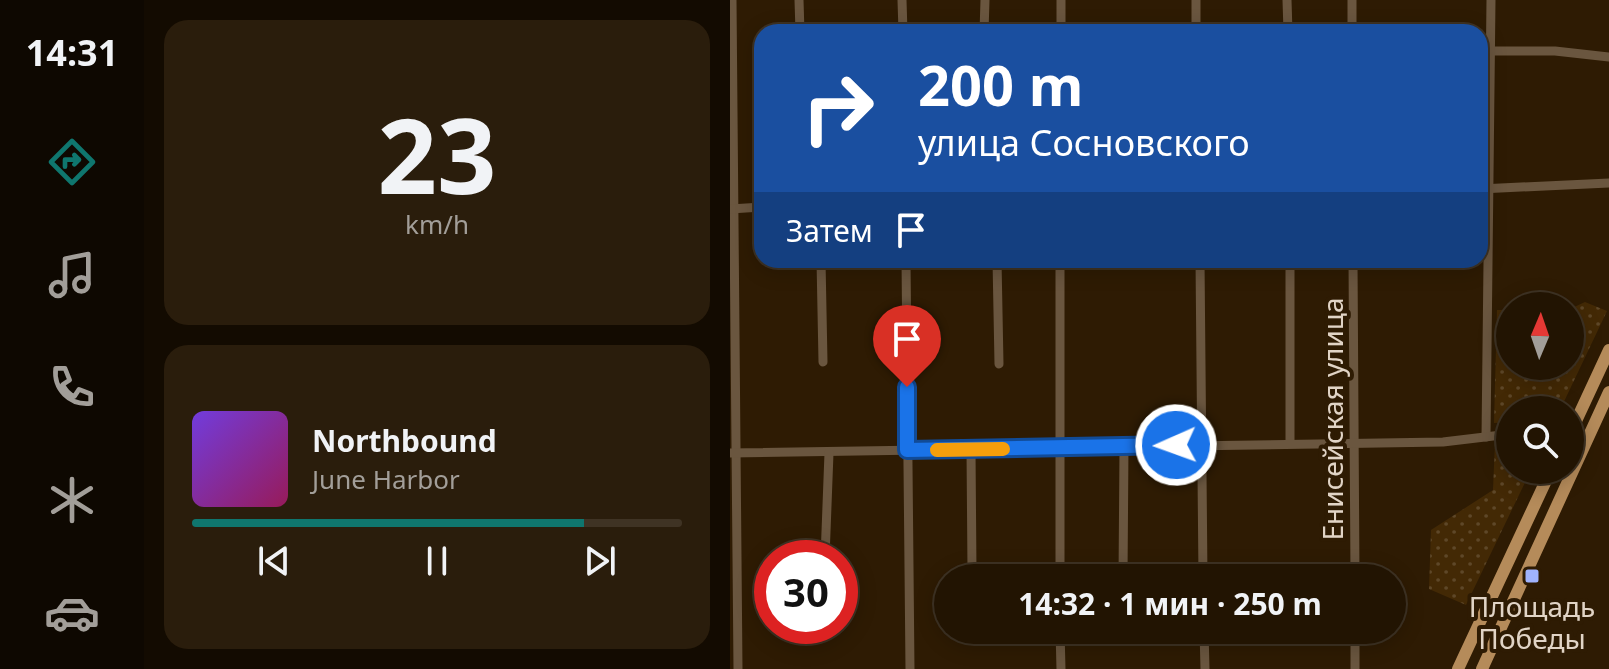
<!DOCTYPE html>
<html lang="ru">
<head>
<meta charset="utf-8">
<style>
  :root { --surface:#221402; --page:#2a1d0c; --text:#f1f3f6; --muted:#a29e99; --line:#3f3324; --accent:#0f766e }
  body { margin:0; font-family:"Noto Sans",sans-serif; background:var(--page); color:var(--text); height:100vh; display:flex; flex-direction:column; font-size:30px; white-space:nowrap }
  * { box-sizing:border-box; margin:0 }
  p { font-size:26px; color:var(--muted) }
  .icon { flex:none; width:44px; height:44px; fill:none; stroke:currentColor; stroke-width:2; stroke-linecap:round; stroke-linejoin:round }
  .map { position:relative; flex:1; overflow:hidden }
  .side { display:flex; flex-direction:column; gap:20px; padding:20px; background:#130b01; width:586px }
  .side>* { flex:none }
  .banner { position:absolute; left:24px; top:24px; width:734px; height:244px; border-radius:24px; box-shadow:0 4px 20px #0003,0 0 0 2px var(--line); background:#1a4fa0; color:#fff; overflow:hidden }
  .needle { width:52px; rotate:2deg }
  .fabs { position:absolute; left:766px; top:292px; display:grid; gap:16px }
  .fabs a { display:grid; place-items:center; width:88px; height:88px; border-radius:50%; background:var(--surface); box-shadow:0 4px 20px #0003,0 0 0 2px var(--line); font-size:40px }
  .speed { position:absolute; left:24px; top:540px; display:flex; gap:16px; font-size:40px; font-weight:700; text-align:center }
  .speed>* { display:grid; place-content:center; width:104px; height:104px; border-radius:50%; background:var(--surface); box-shadow:0 4px 20px #0003,0 0 0 2px var(--line); line-height:1 }
  .speed .limit { border:12px solid #d22; background:#fff; color:#111 }
  .pin { position:absolute; display:grid; place-items:center; width:68px; height:68px; color:#fff; margin:-82px -34px; border-radius:50% 50% 50% 0; rotate:-45deg; box-shadow:0 0 8px #0007 }
  .pin .icon { rotate:45deg }
  .me { position:absolute; width:88px; margin:-44px; rotate:268deg; stroke-linejoin:round; filter:drop-shadow(0 0 6px #0008) }
  .turn { display:flex; align-items:center; gap:28px; height:168px; padding:0 32px; font-size:36px }
  .turn .icon { width:104px; height:104px; stroke-width:2.5 }
  .turn b { display:block; font-size:56px; line-height:68px }
  .then { display:flex; align-items:center; height:76px; padding:0 32px; background:#0003; gap:16px; font-size:30px }
  .side .card { flex:1; display:flex; flex-direction:column; justify-content:center; gap:12px; min-width:0; padding:0 28px; border-radius:24px; background:var(--page) }
  .side .dial { align-items:center; gap:0 }
  .dial b { font-size:104px; line-height:1 }
  .song { display:flex; align-items:center; gap:24px }
  .cover { width:96px; height:96px; border-radius:12px; background:linear-gradient(135deg,hsl(260 70% 55%),hsl(330 70% 35%)) }
  .played { height:8px; border-radius:4px; background:linear-gradient(90deg,var(--accent) 80%,var(--line) 80%) }
  .keys { display:flex; justify-content:space-around; direction:ltr }
  .trip { position:absolute; left:204px; top:564px; width:472px; height:80px; border-radius:40px; background:var(--surface); box-shadow:0 4px 20px #0003,0 0 0 2px var(--line); font-weight:700; line-height:80px; text-align:center }
  main { display:flex; flex:1; min-height:0 }
  .tab-bar { display:flex; flex-direction:column; width:144px; justify-content:space-around; align-items:center; background:#0e0801; color:var(--muted) }
  .tab-bar .icon { width:56px; height:56px }
  .tab-bar .selected { color:var(--accent) }
  .tab-bar b { font-size:36px; color:var(--text) }
  .map>svg:first-child { display:block }
  .grass { fill:url(#grass-dots) }
  .lines { fill:none; stroke-linecap:round; stroke-linejoin:round }
  .minor { stroke:#6a563f; stroke-width:9 }
  .major { stroke:#b58b5a; stroke-width:12 }
  .route-casing { stroke:#114b97; stroke-width:20 }
  .route { stroke:#1a73e8; stroke-width:14 }
  .slow { stroke:#f59e0b; stroke-width:14 }
  .poi-dot { fill:#a0b3fd; stroke:#2e1b03; stroke-width:3 }
  .labels { text-anchor:middle; dominant-baseline:central; stroke-width:8; stroke-linejoin:round; paint-order:stroke }
  .street-label { font-size:28px; fill:#e1d4c6; stroke:#2e1b03 }
  .poi-label { font-size:28px; fill:#e1d4c6; stroke:#2e1b03 }
</style>
</head>
<body>
<main>
<nav class="tab-bar">
<b>14:31</b>
<svg class="icon selected" aria-label="directions" viewBox="0 0 24 24"><path d="M12 3l9 9-9 9-9-9zM9 14v-3h6M13 9l2 2-2 2"/></svg>
<svg class="icon" aria-label="music" viewBox="0 0 24 24"><path d="M9 18V5l10-2v13"/><circle cx="6" cy="18" r="3"/><circle cx="16" cy="16" r="3"/></svg>
<svg class="icon" aria-label="phone" viewBox="0 0 24 24"><path d="M5 4h4l2 5-3 2q2 4 5 5l2-3 5 2v4C11 20 4 13 5 4z"/></svg>
<svg class="icon" aria-label="climate" viewBox="0 0 24 24"><path d="M12 3v18M4 7l16 10M4 17L20 7"/></svg>
<svg class="icon" aria-label="car" viewBox="0 0 24 24"><path d="M5 17H2v-5l4-1 3-4h7l3 4 3 1v5h-3M9 17h6M6 11h13"/><circle cx="7" cy="17" r="2"/><circle cx="17" cy="17" r="2"/></svg>
</nav>
<section class="side">
<div class="card dial"><b>23</b><p>km/h</p></div>
<div class="card">
<div class="song"><i class="cover"></i><div><b>Northbound</b><p>June Harbor</p></div></div>
<div class="played"></div>
<div class="keys"><svg class="icon" aria-label="previous" viewBox="0 0 24 24"><path d="M18 5L8 12l10 7zM5 5v14"/></svg><svg class="icon" aria-label="pause" viewBox="0 0 24 24"><path d="M8 5v14M16 5v14"/></svg><svg class="icon" aria-label="next" viewBox="0 0 24 24"><path d="M6 5l10 7-10 7zM19 5v14"/></svg></div>
</div>
</section>
<div class="map">
<svg width="879" height="669" viewBox="0 0 879 669">
  <defs>
    <pattern id="grass-dots" width="8" height="8" patternUnits="userSpaceOnUse" patternTransform="scale(2)"><rect width="8" height="8" fill="#432905"/><path d="M2 2h.1M6 6h.1" fill="none" stroke="#5e4728" stroke-width="1.8" stroke-linecap="round"/></pattern>
  </defs>
  <rect width="100%" height="100%" fill="#2e1b03"/>
  <g class="grass">
    <path d="M855 302 877 311 830 410H780V422L764 423 767 310H780V366H840V309Z"/>
    <path d="M780 440V470H801L736 605 699 589 701 530 763 490 765 442Z"/>
  </g>
  <g class="lines">
    <g class="minor">
      <path d="M2 0 8 669"/>
      <path d="M69 0 70 32"/>
      <path d="M172 0 173 32"/>
      <path d="M466 0V32"/>
      <path d="M557 0 558 32"/>
      <path d="M622 0V32"/>
      <path d="M254 32 255 0"/>
      <path d="M331 32V0"/>
      <path d="M761 51H825L879 57"/>
      <path d="M750 189 879 183"/>
      <path d="M0 209 32 207"/>
      <path d="M91 260 93 362"/>
      <path d="M176 260 180 669"/>
      <path d="M267 260 269 364"/>
      <path d="M470 260 473 578"/>
      <path d="M623 260 625 578"/>
      <path d="M756 437 761 0"/>
      <path d="M560 443V270"/>
      <path d="M241 450 242 571"/>
      <path d="M0 453 713 442 780 434"/>
      <path d="M95 558 99 453"/>
      <path d="M330 578V260"/>
      <path d="M393 578 394 447"/>
      <path d="M330 630 331 669"/>
      <path d="M474 630 475 669"/>
      <path d="M625 630V669"/>
      <path d="M91 638V626"/>
    </g>
    <g class="major">
      <path d="M840 434 879 350"/>
      <path d="M728 669 821 470"/>
      <path d="M752 669 879 392"/>
    </g>
  </g>
  <g class="lines">
    <defs>
      <path id="route" d="M177 387V450L446 445"/>
    </defs>
    <use href="#route" class="route-casing"/>
    <use href="#route" class="route"/>
    <path class="slow" d="M207 450 273 449"/>
  </g>
  <rect class="poi-dot" x="794" y="568" width="16" height="16" rx="4"/>
  <g class="labels">
    <g class="street-label">
      <text transform="translate(602 419) rotate(-90)">Енисейская улица</text>
    </g>
    <g class="poi-label">
      <text x="802" y="606">Площадь<tspan x="802" dy="32">Победы</tspan></text>
    </g>
  </g>
</svg>
<div class="fabs">
<a><svg class="needle" viewBox="-14 -14 28 28"><path d="M0-13l5 13h-10z" fill="#e53935"/><path d="M0 13l5-13h-10z" fill="#a29e99"/></svg></a>
<a><svg class="icon" aria-label="search" viewBox="0 0 24 24"><circle cx="10" cy="10" r="6"/><path d="M15 15l6 6"/></svg></a>
</div>
<div class="speed"><div class="limit">30</div></div>
<div class="pin" style="left:177px;top:387px;background:#d93025"><svg class="icon" aria-label="arrive" viewBox="0 0 24 24"><path d="M6 21V4h12l-3 4 3 4H6"/></svg></div>
<svg class="me" style="left:446px;top:445px" viewBox="-20 -20 40 40"><circle r="17" fill="#1a73e8" stroke="#fff" stroke-width="3"/><path d="M0-11L8 9 0 5-8 9z" fill="#fff"/></svg>
<div class="trip">14:32 · 1 мин · 250 m</div>
<div class="banner">
<div class="turn"><svg class="icon" aria-label="right" viewBox="0 0 24 24"><path d="M7 20v-9h11M14 6l5 5-5 5"/></svg><div><b>200 m</b>улица Сосновского</div></div>
<div class="then">Затем<svg class="icon" aria-label="arrive" viewBox="0 0 24 24"><path d="M6 21V4h12l-3 4 3 4H6"/></svg></div>
</div>
</div>
</main>
</body>
</html>
